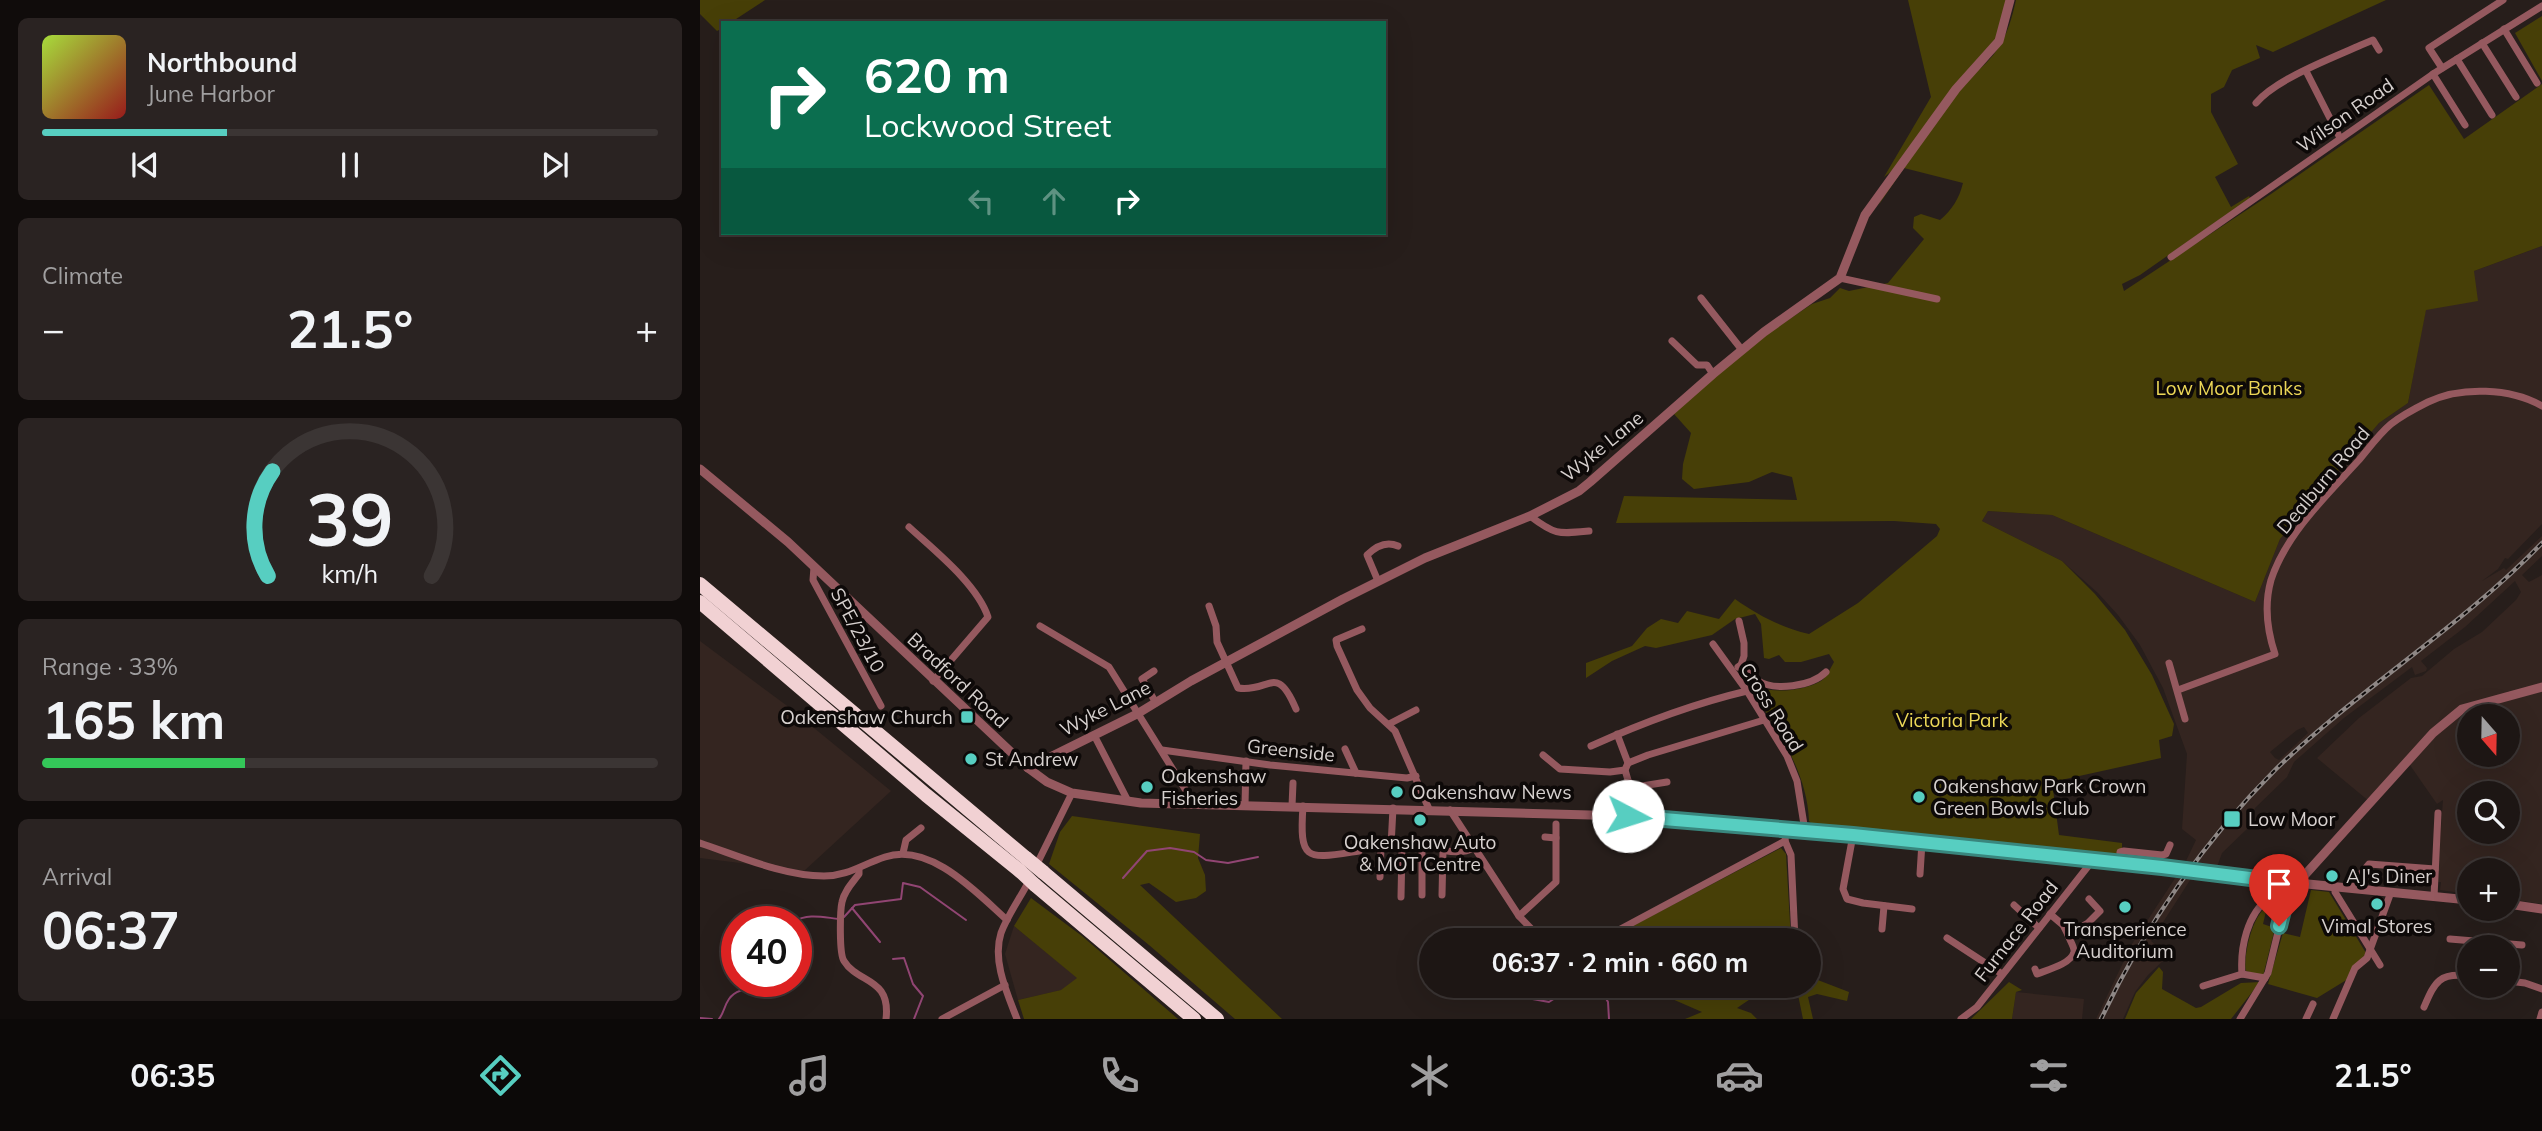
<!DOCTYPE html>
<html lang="en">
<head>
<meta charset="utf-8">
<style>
  :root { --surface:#1d1614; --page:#2a2322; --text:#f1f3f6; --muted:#a09fa0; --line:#3b3534; --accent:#57cec1 }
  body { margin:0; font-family:Mulish,sans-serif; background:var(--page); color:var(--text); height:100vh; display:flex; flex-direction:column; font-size:26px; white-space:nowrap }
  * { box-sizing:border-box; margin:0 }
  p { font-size:23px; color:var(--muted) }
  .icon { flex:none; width:38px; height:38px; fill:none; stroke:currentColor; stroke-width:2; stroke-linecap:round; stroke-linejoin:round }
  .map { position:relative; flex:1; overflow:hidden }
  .drawer { display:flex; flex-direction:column; gap:18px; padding:18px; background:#100c0b; width:700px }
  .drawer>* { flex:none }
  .banner { position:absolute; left:21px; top:21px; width:665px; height:214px; border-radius:0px; box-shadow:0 7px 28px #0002,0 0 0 2px var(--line); background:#0b6e4f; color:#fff; overflow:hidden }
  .needle { width:46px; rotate:160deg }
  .buttons { position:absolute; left:1757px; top:704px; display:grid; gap:14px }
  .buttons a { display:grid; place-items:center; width:63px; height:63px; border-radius:50%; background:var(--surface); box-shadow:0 7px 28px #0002,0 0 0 2px var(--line); font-size:35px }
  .speed { position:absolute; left:21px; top:906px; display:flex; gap:14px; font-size:35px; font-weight:700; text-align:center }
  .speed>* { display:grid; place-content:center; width:91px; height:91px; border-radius:50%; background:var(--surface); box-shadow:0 7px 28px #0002,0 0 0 2px var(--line); line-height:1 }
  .speed .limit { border:10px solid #d22; background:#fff; color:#111 }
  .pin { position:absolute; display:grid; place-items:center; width:60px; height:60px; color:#fff; margin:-72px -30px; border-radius:50% 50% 50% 0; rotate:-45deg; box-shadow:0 0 7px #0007 }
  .pin .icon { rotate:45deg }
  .me { position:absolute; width:77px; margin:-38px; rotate:95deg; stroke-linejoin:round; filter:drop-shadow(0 0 5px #0008) }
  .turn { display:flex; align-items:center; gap:24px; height:147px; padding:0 28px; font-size:32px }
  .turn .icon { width:91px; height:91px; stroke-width:2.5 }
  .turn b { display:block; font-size:49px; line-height:60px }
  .lanes { display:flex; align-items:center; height:66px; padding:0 28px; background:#0003; justify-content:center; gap:35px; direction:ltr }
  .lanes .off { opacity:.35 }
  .big { font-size:52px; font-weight:700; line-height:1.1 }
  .drawer .card { flex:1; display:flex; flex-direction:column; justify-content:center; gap:10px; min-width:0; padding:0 24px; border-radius:10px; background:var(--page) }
  .drawer .dial { align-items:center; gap:0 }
  .dial svg { height:182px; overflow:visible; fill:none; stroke:var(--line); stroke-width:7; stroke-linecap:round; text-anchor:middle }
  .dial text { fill:var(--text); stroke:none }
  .song { display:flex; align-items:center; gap:21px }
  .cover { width:84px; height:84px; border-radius:10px; background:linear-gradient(135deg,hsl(80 70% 55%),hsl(0 70% 35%)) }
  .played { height:7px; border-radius:4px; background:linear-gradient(90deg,var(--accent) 30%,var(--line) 30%) }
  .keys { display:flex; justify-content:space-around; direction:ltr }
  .heat { display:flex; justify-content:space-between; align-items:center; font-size:38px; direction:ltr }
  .charge { height:10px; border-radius:5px; background:linear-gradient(90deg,#34c759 33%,var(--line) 0) }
  .trip { position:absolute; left:719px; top:928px; width:402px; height:70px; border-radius:35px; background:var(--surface); box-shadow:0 7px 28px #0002,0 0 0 2px var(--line); font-weight:700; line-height:70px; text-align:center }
  .tab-bar { display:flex; height:112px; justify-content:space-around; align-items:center; background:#0c0908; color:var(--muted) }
  .tab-bar .icon { width:49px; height:49px }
  .tab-bar .selected { color:var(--accent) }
  .tab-bar b { font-size:32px; color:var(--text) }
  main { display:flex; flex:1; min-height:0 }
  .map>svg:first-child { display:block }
  .built { fill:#342520; fill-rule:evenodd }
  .green { fill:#473f07 }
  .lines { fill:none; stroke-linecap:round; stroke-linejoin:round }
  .stream { stroke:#914573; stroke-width:2 }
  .minor { stroke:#95595f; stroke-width:7 }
  .tertiary { stroke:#95595f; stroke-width:9 }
  .motorway { stroke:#f1d1d3; stroke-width:14 }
  .rail-casing { stroke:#8e8785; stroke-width:4.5 }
  .rail { stroke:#0d0908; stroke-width:2; stroke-dasharray:5; stroke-linecap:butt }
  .tertiary-bridge { stroke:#95595f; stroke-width:9 }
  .motorway-bridge { stroke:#f1d1d3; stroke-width:14 }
  .route-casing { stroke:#39867d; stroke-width:18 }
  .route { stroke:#57cec1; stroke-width:12 }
  .poi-dot { fill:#57cec1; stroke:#0d0908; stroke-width:2.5 }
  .labels { text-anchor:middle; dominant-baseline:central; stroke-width:7; stroke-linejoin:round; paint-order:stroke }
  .street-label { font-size:19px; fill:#d6d0ce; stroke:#0d0908 }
  .park-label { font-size:19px; fill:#ecd757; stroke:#0d0908 }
  .poi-label { font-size:19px; fill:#d6d0ce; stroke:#0d0908; text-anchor:start }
</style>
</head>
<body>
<main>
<section class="drawer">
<div class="card">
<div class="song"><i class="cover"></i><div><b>Northbound</b><p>June Harbor</p></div></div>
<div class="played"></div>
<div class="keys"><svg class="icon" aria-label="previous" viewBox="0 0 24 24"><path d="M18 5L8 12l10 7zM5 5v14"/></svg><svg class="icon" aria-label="pause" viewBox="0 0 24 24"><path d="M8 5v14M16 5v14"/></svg><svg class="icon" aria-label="next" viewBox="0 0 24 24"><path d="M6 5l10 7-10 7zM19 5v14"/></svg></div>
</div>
<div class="card"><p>Climate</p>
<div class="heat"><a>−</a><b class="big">21.5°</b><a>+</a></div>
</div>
<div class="card dial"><svg viewBox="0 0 100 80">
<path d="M14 69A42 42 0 1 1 86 69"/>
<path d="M14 69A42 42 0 0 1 16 23" stroke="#57cec1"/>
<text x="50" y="56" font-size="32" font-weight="700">39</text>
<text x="50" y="72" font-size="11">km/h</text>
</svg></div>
<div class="card"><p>Range · 33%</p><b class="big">165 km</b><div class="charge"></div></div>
<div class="card"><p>Arrival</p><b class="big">06:37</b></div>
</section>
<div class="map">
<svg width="1842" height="1019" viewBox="0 0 1842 1019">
  <rect width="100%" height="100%" fill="#271e1b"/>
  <g class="built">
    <path d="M1842 246V524L1808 559 1805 558 1798 569 1782 581 1804 568 1806 570 1842 536V556L1822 575 1829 582 1842 575V904L1808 899V870H1769V894L1740 890 1741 882H1737L1743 800 1737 804 1705 758 1670 802 1617 758 1659 718 1711 678 1722 676 1754 649 1782 632 1816 600 1821 592 1815 581 1765 627 1721 661 1727 668 1726 671 1715 675 1712 667 1644 718 1594 762 1587 777 1555 808 1548 828 1522 853 1517 867 1503 865 1492 877 1451 941 1460 949H1465L1468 946 1476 954 1465 959 1448 975 1435 992 1423 1019H1396L1432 944 1485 863 1496 840 1482 829 1487 754 1463 688 1440 645 1418 615 1398 593 1362 561 1282 521 1288 511 1352 515 1555 602 1580 539 1679 423 1708 403 1728 297 1774 271ZM1769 716H1808V754H1769ZM1604 727 1608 733 1579 760 1575 758 1570 752 1597 730ZM1769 793H1808V831H1769Z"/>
    <path d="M0 641 86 705 191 791 104 871 0 858Z"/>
    <path d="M314 926 378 978 362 990 318 1000 305 954Z"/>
    <path d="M1316 992 1384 999 1382 1019H1312Z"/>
  </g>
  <g class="green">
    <path d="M0 0H65L30 23H23V28L17 31 0 14Z"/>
    <path d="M1208 0H1310L1299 41 1265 81C1298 56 1307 40 1316 0H1686L1573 52 1556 45 1560 58 1532 70 1524 87 1511 94V112L1538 164 1515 177 1531 207 1549 196 1550 198 1440 275 1422 284 1424 291 1571 194 1729 85 1764 139 1842 84V246L1774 271 1778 301 1726 310 1708 403 1679 423 1580 539 1555 602 1352 515 1288 511 1282 521 1362 561 1395 594 1425 630 1452 675 1474 724 1472 736 1459 740 1461 758 1352 782 1359 835 1422 843V849L1414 856 1112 824 1109 821C1107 765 1069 719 1041 673 1047 677 1053 684 1059 687 1075 694 1106 690 1121 681 1127 677 1130 669 1134 662L1129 654 1101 662H1085L1079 655 1069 659 1064 658 1061 624 1055 614 1035 619 1012 635 956 648 945 646 912 661 886 678V663L932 646 947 628 961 619 978 623 987 611 1019 619 1035 599C1059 616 1081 627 1109 634L1158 603 1237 536 1240 529 1236 524 1194 521 916 523 924 496 1097 500 1092 477 1072 472 1049 482 994 489 982 479 983 464 991 433 974 414 997 391 1073 330 1112 304 1130 298 1140 288 1149 291 1188 283 1224 239 1213 228 1214 217 1221 214 1240 220C1252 210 1259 199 1263 183L1204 168 1178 206 1201 164 1184 177 1231 97Z"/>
    <path d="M1842 16V81L1815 33Z"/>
    <path d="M372 816 500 834 498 858 505 875 506 891 496 898 476 902 449 883 440 885 582 1019H535L449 945 349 864 360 832Z"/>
    <path d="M1081 848 1086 854 1091 940H924L923 931Z"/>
    <path d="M1611 890 1629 892 1666 953 1648 979 1617 998 1568 984 1583 933 1600 937Z"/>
    <path d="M331 898 382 936 478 1019H324L318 1000 361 990 377 978 314 926Z"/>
    <path d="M1567 907 1563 924 1575 928 1563 976 1546 971C1543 955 1553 914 1567 907Z"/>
    <path d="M1459 967 1463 972 1462 989 1496 1008 1501 1007 1541 983 1560 982 1531 1019H1425L1436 993Z"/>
    <path d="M1110 977 1149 992 1147 1001 1117 994 1108 997 1113 1019H1103L1096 985H1110Z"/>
    <path d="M1309 982 1322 990 1316 992 1312 1019H1271Z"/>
    <path d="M940 985H1071L1037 1008 1051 1013 1057 1019H985L1002 1012Z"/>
  </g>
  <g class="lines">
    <g class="stream">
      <path d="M423 878 447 851 470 848 494 852 506 860 528 863 558 857"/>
      <path d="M152 908 180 942"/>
      <path d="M144 917 155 905 201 899 203 883 220 887 266 920"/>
      <path d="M92 922C109 913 121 917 139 919"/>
      <path d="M193 959 204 958 213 984 223 996 214 1019"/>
      <path d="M815 985 827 998 849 1002 866 991 900 988 908 1002 909 1019"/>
      <path d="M0 1018 12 1019"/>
      <path d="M19 1019C24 1013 24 1006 29 999 39 985 56 991 71 985L72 982"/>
    </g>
    <g class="minor">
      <path d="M1804 29 1837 83"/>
      <path d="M1782 43 1816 97"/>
      <path d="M1757 59 1792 115"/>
      <path d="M1742 68 1729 48 1803 0"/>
      <path d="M1606 71 1640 138"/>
      <path d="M1733 74 1765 125"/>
      <path d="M1556 103C1576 79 1632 58 1661 45L1673 40 1679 50"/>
      <path d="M1471 257 1733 74 1842 6"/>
      <path d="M1140 278 1237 299"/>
      <path d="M1001 298 1042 350"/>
      <path d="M972 341 997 365H1007L1013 374"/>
      <path d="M830 516C855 535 858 534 889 531"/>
      <path d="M209 527C235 551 277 584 288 617L233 681"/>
      <path d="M114 567 113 580 181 706"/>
      <path d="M678 581 667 555C676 546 687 541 698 546"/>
      <path d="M509 606 516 626 517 642 538 688C570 693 576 662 596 709"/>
      <path d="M340 626 409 667 495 805"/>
      <path d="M662 629 636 640 637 646 657 690 670 708 695 731 729 809"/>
      <path d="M1013 644 1047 691 1087 756 1097 781 1105 831"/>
      <path d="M1469 663 1485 719"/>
      <path d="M1041 665C1046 670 1051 677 1057 680 1074 692 1112 686 1126 672"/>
      <path d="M1038 667 1041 665 1044 656V643L1039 621"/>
      <path d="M454 671 442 679 456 703"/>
      <path d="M1478 690 1575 654C1567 630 1564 605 1571 580 1586 534 1627 495 1659 460 1669 448 1679 434 1691 424 1701 416 1716 408 1728 402 1761 386 1811 388 1842 406"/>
      <path d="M689 724 716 710"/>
      <path d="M917 734 928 763 925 770 931 790 928 816"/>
      <path d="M394 735 428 801"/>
      <path d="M891 746C942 723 992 704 1047 691"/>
      <path d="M645 749 656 773"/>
      <path d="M462 750 570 765 707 778 716 776"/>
      <path d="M843 755 860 769 910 772 925 770"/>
      <path d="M928 763 948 755 1064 720"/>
      <path d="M930 785 942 786 967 782"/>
      <path d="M545 806 546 761"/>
      <path d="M592 806 593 783"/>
      <path d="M603 806C599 863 607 859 659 851"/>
      <path d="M750 810 819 916 842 940"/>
      <path d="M1153 835 1143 889 1147 899 1163 903 1212 909"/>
      <path d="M845 837 856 838"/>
      <path d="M1085 841 1091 855 1095 940"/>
      <path d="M0 843C39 856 83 876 124 876 148 876 163 864 185 857 230 842 276 892 307 920"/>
      <path d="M691 846 693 808"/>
      <path d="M203 853 206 840 221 828"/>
      <path d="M1419 862 1420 852 1424 851 1462 855 1466 854 1470 845"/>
      <path d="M335 868 372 793"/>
      <path d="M159 870V874C153 882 144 891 142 902 140 911 139 954 144 961 158 984 191 977 186 1019"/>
      <path d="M1220 874 1222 842"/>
      <path d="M680 877 681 847 739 848C747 853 765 853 774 848"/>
      <path d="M1635 886V892L1680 965"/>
      <path d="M1650 887 1669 864 1735 869"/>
      <path d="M722 895V847"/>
      <path d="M742 895 743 851"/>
      <path d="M701 897 702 847"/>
      <path d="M1734 897 1738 813"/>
      <path d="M1314 905 1339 928"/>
      <path d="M1350 914 1363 925 1368 935 1388 923 1400 911 1389 899"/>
      <path d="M819 916 856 882V824"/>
      <path d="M1182 929 1184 906"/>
      <path d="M1247 938 1302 974"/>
      <path d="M1750 939 1822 945"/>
      <path d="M900 940 1085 841 1086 829"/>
      <path d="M1335 969 1337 974C1347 970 1371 964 1374 952 1375 948 1369 939 1368 935"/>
      <path d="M1542 974C1540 948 1547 914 1569 898L1585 902"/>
      <path d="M1808 981 1825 983 1842 989"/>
      <path d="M1503 986 1542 974 1565 978"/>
      <path d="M1724 1007C1735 982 1739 972 1769 976"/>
      <path d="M242 1019 305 985"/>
      <path d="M317 1019C307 993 292 961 301 933 308 914 321 897 330 879"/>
      <path d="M1261 1019 1277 1007 1393 860"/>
      <path d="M1540 1019 1568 973 1590 883"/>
      <path d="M1606 1019 1613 1004"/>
      <path d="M1633 1019 1655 968 1667 958 1691 892"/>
      <path d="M1840 1019 1842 1012"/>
    </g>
    <g class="tertiary">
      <path d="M0 469 88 542 328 768 347 782 372 793 441 803 928 816 1153 835 1463 867"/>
      <path d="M328 768 437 714 491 681 643 599 725 558 830 516 879 491 890 482 1013 374 1064 332 1140 278 1165 215 1256 89 1299 41 1310 0"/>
      <path d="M1577 881 1769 900"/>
      <path d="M1601 883 1603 877 1733 733 1762 709 1842 687"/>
      <path d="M1808 904 1842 909"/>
    </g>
    <g class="motorway">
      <path d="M0 584 326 858"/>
      <path d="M0 602 226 795 320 871"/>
      <path d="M343 872 517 1019"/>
      <path d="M335 885 494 1019"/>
    </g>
    <defs>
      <path id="rail" d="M1401 1019C1445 926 1503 842 1576 769 1660 688 1761 627 1842 543"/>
    </defs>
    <use href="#rail" class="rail-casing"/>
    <use href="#rail" class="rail"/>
    <path class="tertiary-bridge" d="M1463 867 1577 881"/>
    <g class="motorway-bridge">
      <path d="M326 858 343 872"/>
      <path d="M320 871 335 885"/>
    </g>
  </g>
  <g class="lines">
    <defs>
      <path id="route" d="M928 816 1153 835 1462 867 1590 883 1579 926"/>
    </defs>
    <use href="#route" class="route-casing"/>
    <use href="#route" class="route"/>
  </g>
  <g class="poi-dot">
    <rect x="260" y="710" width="14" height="14" rx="3.5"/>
    <circle cx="271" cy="759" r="7"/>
    <circle cx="447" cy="787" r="7"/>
    <circle cx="697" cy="792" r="7"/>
    <circle cx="1219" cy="797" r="7"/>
    <rect x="1523" y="810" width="18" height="18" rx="3.5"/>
    <circle cx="720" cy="820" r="7"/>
    <circle cx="1632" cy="876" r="7"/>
    <circle cx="1677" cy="904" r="7"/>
    <circle cx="1425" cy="907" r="7"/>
  </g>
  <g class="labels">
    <g class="street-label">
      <text transform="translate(1645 115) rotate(-35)">Wilson Road</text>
      <text transform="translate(902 446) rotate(-39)">Wyke Lane</text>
      <text transform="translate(1623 480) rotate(-50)">Dealburn Road</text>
      <text transform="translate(158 630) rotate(62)">SPE/23/10</text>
      <text transform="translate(258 680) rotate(43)">Bradford Road</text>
      <text transform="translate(1072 707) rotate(58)">Cross Road</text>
      <text transform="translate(405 708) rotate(-27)">Wyke Lane</text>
      <text transform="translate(591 750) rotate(6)">Greenside</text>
      <text transform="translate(1316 931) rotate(-52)">Furnace Road</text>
    </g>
    <g class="park-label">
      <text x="1529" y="388">Low Moor Banks</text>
      <text x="1252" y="720">Victoria Park</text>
    </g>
    <g class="poi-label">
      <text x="253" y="717" text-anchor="end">Oakenshaw Church</text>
      <text x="285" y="759">St Andrew</text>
      <text x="461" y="776">Oakenshaw<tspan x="461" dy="22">Fisheries</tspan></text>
      <text x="1233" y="786">Oakenshaw Park Crown<tspan x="1233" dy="22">Green Bowls Club</tspan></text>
      <text x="711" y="792">Oakenshaw News</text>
      <text x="1548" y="819">Low Moor</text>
      <text x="720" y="842" text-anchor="middle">Oakenshaw Auto<tspan x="720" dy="22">&amp; MOT Centre</tspan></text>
      <text x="1646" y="876">AJ's Diner</text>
      <text x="1677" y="926" text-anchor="middle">Vimal Stores</text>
      <text x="1425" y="929" text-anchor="middle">Transperience<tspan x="1425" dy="22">Auditorium</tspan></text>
    </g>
  </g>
</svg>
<div class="buttons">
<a><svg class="needle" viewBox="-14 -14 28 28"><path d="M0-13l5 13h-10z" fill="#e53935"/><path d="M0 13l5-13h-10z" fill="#a09fa0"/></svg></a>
<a><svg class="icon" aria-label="search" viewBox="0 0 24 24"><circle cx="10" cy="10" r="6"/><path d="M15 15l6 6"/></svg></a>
<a>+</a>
<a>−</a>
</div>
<div class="speed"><div class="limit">40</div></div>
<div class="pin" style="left:1579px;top:926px;background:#d93025"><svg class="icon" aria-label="arrive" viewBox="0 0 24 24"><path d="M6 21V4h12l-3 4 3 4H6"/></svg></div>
<svg class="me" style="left:928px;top:816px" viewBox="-20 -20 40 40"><circle r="19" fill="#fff"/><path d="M0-13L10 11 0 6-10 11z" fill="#57cec1"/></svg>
<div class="trip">06:37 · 2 min · 660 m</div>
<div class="banner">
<div class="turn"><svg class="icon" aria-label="right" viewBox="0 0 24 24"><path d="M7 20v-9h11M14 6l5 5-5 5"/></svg><div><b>620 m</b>Lockwood Street</div></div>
<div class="lanes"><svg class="icon off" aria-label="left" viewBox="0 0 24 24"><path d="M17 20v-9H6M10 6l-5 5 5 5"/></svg><svg class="icon off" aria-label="ahead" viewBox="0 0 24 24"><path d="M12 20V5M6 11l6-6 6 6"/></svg><svg class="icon" aria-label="right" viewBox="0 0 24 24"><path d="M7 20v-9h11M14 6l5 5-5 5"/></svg></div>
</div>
</div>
</main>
<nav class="tab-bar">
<b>06:35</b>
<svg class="icon selected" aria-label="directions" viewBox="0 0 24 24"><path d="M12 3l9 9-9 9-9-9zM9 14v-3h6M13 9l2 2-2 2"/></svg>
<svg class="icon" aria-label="music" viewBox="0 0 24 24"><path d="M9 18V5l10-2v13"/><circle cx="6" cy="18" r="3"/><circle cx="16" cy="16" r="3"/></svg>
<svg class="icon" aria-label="phone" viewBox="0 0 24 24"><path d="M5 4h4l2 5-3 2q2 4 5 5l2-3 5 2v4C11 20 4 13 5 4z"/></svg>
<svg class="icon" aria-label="climate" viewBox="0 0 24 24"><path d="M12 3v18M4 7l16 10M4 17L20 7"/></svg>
<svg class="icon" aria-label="car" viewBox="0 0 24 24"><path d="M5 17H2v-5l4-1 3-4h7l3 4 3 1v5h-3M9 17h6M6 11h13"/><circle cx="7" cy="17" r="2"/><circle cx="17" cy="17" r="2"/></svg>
<svg class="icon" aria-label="filters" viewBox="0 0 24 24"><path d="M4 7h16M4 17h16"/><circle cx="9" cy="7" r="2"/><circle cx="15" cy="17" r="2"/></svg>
<b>21.5°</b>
</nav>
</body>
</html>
